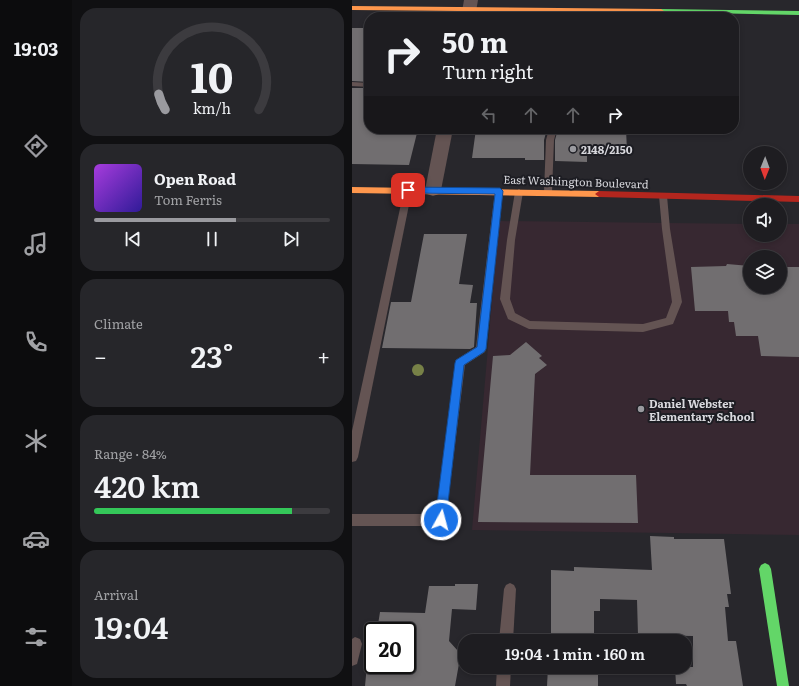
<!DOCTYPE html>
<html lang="en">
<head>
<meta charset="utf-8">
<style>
  :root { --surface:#1e1d21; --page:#26262a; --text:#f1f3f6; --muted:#a1a2a5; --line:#3c3b3f; --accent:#9a9a9f }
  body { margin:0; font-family:Literata,serif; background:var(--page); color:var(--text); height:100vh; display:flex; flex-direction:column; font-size:15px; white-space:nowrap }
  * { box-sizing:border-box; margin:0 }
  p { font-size:13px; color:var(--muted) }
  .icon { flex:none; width:22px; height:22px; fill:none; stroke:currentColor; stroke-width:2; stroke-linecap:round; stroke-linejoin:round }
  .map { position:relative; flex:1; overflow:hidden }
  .sheet { display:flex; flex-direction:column; gap:8px; padding:8px; background:#101012; width:280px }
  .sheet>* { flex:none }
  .hud { position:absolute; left:12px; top:12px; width:375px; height:122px; border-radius:16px; box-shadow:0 2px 6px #0003,0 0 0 1px var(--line); background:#1e1d21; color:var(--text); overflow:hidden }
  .needle { width:26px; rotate:181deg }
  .fabs { position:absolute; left:391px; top:146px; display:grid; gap:8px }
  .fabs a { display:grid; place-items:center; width:44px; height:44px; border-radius:50%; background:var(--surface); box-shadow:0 2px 6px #0003,0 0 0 1px var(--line); font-size:20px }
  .speed { position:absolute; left:12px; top:622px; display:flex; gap:8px; font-size:20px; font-weight:700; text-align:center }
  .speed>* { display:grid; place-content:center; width:52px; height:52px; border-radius:50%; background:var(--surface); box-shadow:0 2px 6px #0003,0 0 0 1px var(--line); line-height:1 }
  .speed .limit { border:2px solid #111; border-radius:6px; background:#fff; color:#111 }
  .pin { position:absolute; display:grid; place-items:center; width:34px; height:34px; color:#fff; margin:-17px; border-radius:8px; box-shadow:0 2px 6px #0006 }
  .me { position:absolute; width:44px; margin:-22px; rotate:7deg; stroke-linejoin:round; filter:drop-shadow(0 0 3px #0008) }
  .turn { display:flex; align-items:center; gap:14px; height:84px; padding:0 12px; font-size:18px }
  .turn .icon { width:52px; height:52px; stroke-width:2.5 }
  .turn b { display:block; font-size:28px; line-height:34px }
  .lanes { display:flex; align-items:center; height:38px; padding:0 12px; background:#0003; justify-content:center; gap:20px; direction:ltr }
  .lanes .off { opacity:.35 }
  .big { font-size:30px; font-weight:600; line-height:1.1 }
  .sheet .card { flex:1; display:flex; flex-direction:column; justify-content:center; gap:6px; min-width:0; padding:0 14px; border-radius:16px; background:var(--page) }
  .sheet .dial { align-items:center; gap:0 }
  .dial svg { height:104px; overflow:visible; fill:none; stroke:var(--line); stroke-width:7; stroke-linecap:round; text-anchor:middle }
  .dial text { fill:var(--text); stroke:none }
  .song { display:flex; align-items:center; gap:12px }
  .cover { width:48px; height:48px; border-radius:6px; background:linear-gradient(135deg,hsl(280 70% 55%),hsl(250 70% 35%)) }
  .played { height:4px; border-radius:2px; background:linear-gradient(90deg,var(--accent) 60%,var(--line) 60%) }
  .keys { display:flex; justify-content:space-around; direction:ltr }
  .heat { display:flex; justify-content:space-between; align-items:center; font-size:22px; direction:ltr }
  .charge { height:6px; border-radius:3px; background:linear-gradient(90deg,#34c759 84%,var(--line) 0) }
  .trip { position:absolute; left:106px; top:634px; width:234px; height:40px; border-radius:16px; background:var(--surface); box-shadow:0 2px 6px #0003,0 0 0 1px var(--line); font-weight:600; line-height:40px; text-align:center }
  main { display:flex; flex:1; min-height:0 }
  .tabs { display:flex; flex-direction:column; width:72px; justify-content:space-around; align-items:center; background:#0c0c0d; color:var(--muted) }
  .tabs .icon { width:28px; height:28px }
  .tabs .active { color:var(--accent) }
  .tabs b { font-size:18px; color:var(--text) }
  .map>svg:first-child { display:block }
  .education { fill:#372831; fill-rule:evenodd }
  .building { fill:#716e70 }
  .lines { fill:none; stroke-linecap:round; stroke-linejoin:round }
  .lane { fill:#645453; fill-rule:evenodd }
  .street { fill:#645453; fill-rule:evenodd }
  .fast { fill:#63d668; fill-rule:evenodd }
  .slow { fill:#ff974d; fill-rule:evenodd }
  .jam { fill:#b3261e; fill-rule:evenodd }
  .tree { fill:#778147 }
  .route { fill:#1a73e8; stroke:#114b97 }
  .poi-dot { fill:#9a9a9f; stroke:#1d1d23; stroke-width:1.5 }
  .labels { text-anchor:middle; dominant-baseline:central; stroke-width:4; stroke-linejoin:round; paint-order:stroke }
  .poi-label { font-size:11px; font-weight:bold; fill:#d8d8dd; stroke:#1d1d23; text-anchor:start }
  .street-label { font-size:11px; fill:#d8d8dd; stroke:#1d1d23 }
</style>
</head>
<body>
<main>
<nav class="tabs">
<b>19:03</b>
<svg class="icon active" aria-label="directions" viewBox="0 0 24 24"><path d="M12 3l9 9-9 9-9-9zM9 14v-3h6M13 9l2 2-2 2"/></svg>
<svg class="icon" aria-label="music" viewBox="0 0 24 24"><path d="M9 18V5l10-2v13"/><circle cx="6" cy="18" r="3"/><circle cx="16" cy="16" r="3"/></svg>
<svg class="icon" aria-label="phone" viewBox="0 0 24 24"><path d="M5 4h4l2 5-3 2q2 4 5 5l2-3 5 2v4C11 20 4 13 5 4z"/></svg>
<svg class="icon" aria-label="climate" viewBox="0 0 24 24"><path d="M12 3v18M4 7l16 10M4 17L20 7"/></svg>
<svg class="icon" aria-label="car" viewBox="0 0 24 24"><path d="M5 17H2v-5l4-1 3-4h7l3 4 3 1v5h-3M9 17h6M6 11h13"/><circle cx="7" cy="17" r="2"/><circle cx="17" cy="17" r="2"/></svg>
<svg class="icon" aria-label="filters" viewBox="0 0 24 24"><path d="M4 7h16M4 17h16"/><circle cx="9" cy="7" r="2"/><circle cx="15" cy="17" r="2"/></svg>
</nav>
<section class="sheet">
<div class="card dial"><svg viewBox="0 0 100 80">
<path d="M14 69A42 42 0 1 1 86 69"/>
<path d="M14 69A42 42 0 0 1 9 57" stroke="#9a9a9f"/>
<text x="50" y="56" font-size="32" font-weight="700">10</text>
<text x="50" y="72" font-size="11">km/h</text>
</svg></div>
<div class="card">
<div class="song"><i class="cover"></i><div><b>Open Road</b><p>Tom Ferris</p></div></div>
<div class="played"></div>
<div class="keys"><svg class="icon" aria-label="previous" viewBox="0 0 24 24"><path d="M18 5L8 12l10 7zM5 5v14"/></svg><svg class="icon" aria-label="pause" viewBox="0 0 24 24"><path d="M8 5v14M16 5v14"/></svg><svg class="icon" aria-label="next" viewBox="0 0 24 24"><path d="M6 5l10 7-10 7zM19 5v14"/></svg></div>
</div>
<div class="card"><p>Climate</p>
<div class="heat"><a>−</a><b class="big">23°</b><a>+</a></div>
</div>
<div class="card"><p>Range · 84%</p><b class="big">420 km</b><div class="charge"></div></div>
<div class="card"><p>Arrival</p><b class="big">19:04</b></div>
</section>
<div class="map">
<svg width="447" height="686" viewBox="0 0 447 686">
  <rect width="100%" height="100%" fill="#28272c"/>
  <path class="education" d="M147 221 398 224V235H428V224H447V535L120 530ZM398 257H428V287H398Z"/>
  <g class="building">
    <path d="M0 28H17V82L0 81Z"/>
    <path d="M0 88H17V129H66L57 165 0 164Z"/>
    <path d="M124 129H195L192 140V160H173V158H120Z"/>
    <path d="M206 129H274L275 151 235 149V162L203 161V140Z"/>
    <path d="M72 234H115L107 284 121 285 118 303H125L122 347 118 349 30 348 39 302H59Z"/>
    <path d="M375 264 398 266V287H428V267H447V357L409 356 406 336H384L382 322H377L376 311H343L339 267 374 266Z"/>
    <path d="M174 342 190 356 187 358 195 365 183 374 178 475H284L286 523 126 522 141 356 158 355Z"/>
    <path d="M298 536 322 537V539H372L379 594H375L377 607H373L376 641H384L391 686H335L334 684H324L323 667H341V636L286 635 285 600 248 599V611H242V634L199 633V570L222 571V567L300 570Z"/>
    <path d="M103 584H126L124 610 100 609 97 641 106 651 108 658 103 686H13L15 665H55V631H25L28 612 73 613 77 586H103Z"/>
    <path d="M196 667H246V686H195Z"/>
  </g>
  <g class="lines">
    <g class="lane">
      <path d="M0 82 17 83V87L0 86Z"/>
      <path d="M197 129H205L202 140 200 192 196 195 192 192 194 140Z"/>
      <path d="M56 187 60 190 6 457 4 461 0 462V431L52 190Z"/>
      <path d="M147 188 151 191 134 349 133 352 113 365 93 524 89 526H0V514H84L103 363 104 360 124 347 143 191Z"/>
      <path d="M167 189 171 192 163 240 158 299 163 313 178 321 291 324 314 318 320 302 310 229 307 196 311 193 315 196 318 229 330 302 321 324 291 332 177 329 156 319 148 299 155 240 163 192Z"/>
      <path d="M158 583 162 585 164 589 161 641H147L152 589 154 585Z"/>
      <path d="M3 637 8 639 10 644 5 664 0 666V639Z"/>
      <path d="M145 667H159L158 686H144Z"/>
    </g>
    <g class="street">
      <path d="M112 0H126L123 17H109Z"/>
      <path d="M85 129H101L89 190 87 194 81 196 75 194 73 190Z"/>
    </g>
    <g class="fast">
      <path d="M309 9 447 11V15L307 12 306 11Z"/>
      <path d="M413 563 417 565 419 569 437 686H425L407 569 409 565Z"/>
    </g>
    <g class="slow">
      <path d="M0 6 309 9 312 11 309 13 0 10Z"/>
      <path d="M0 187 247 191 251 194 247 197 0 193Z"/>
    </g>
    <path class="jam" d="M247 191 447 196V202L247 197 243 194Z"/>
  </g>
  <circle class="tree" cx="66" cy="370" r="6"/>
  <path class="route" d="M56 187 148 188 151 191 134 349 132 352 112 365 94 520 92 524 89 526 85 524 83 520 103 363 104 360 125 347 143 194 56 193 53 190Z"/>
  <g class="poi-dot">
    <circle cx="221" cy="149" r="4"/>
    <circle cx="289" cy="409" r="4"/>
  </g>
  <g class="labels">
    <g class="poi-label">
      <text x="229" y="149">2148/2150</text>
      <text x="297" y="403">Daniel Webster<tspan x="297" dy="13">Elementary School</tspan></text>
    </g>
    <g class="street-label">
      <text transform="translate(224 181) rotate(2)">East Washington Boulevard</text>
    </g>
  </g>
</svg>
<div class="fabs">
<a><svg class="needle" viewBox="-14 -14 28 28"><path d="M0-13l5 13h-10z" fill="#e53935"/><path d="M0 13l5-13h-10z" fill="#a1a2a5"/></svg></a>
<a><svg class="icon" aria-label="sound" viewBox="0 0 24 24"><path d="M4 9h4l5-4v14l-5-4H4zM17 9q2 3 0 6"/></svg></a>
<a><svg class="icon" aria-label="layers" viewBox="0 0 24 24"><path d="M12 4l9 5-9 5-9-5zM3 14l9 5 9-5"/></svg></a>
</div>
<div class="speed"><div class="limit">20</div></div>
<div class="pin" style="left:56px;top:190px;background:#d93025"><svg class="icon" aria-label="arrive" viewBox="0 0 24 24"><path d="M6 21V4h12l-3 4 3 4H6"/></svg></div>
<svg class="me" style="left:89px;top:520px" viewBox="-20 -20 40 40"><circle r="17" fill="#1a73e8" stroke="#fff" stroke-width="3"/><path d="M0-11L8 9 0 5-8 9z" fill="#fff"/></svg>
<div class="trip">19:04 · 1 min · 160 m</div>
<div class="hud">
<div class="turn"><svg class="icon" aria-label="right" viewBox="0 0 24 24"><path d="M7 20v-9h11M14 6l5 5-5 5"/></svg><div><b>50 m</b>Turn right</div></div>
<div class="lanes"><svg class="icon off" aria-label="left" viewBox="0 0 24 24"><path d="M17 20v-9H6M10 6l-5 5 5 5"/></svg><svg class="icon off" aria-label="ahead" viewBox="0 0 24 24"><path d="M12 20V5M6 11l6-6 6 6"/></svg><svg class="icon off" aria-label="ahead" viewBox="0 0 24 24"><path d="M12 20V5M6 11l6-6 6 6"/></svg><svg class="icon" aria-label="right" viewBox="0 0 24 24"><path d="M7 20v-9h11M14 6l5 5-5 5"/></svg></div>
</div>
</div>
</main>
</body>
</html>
